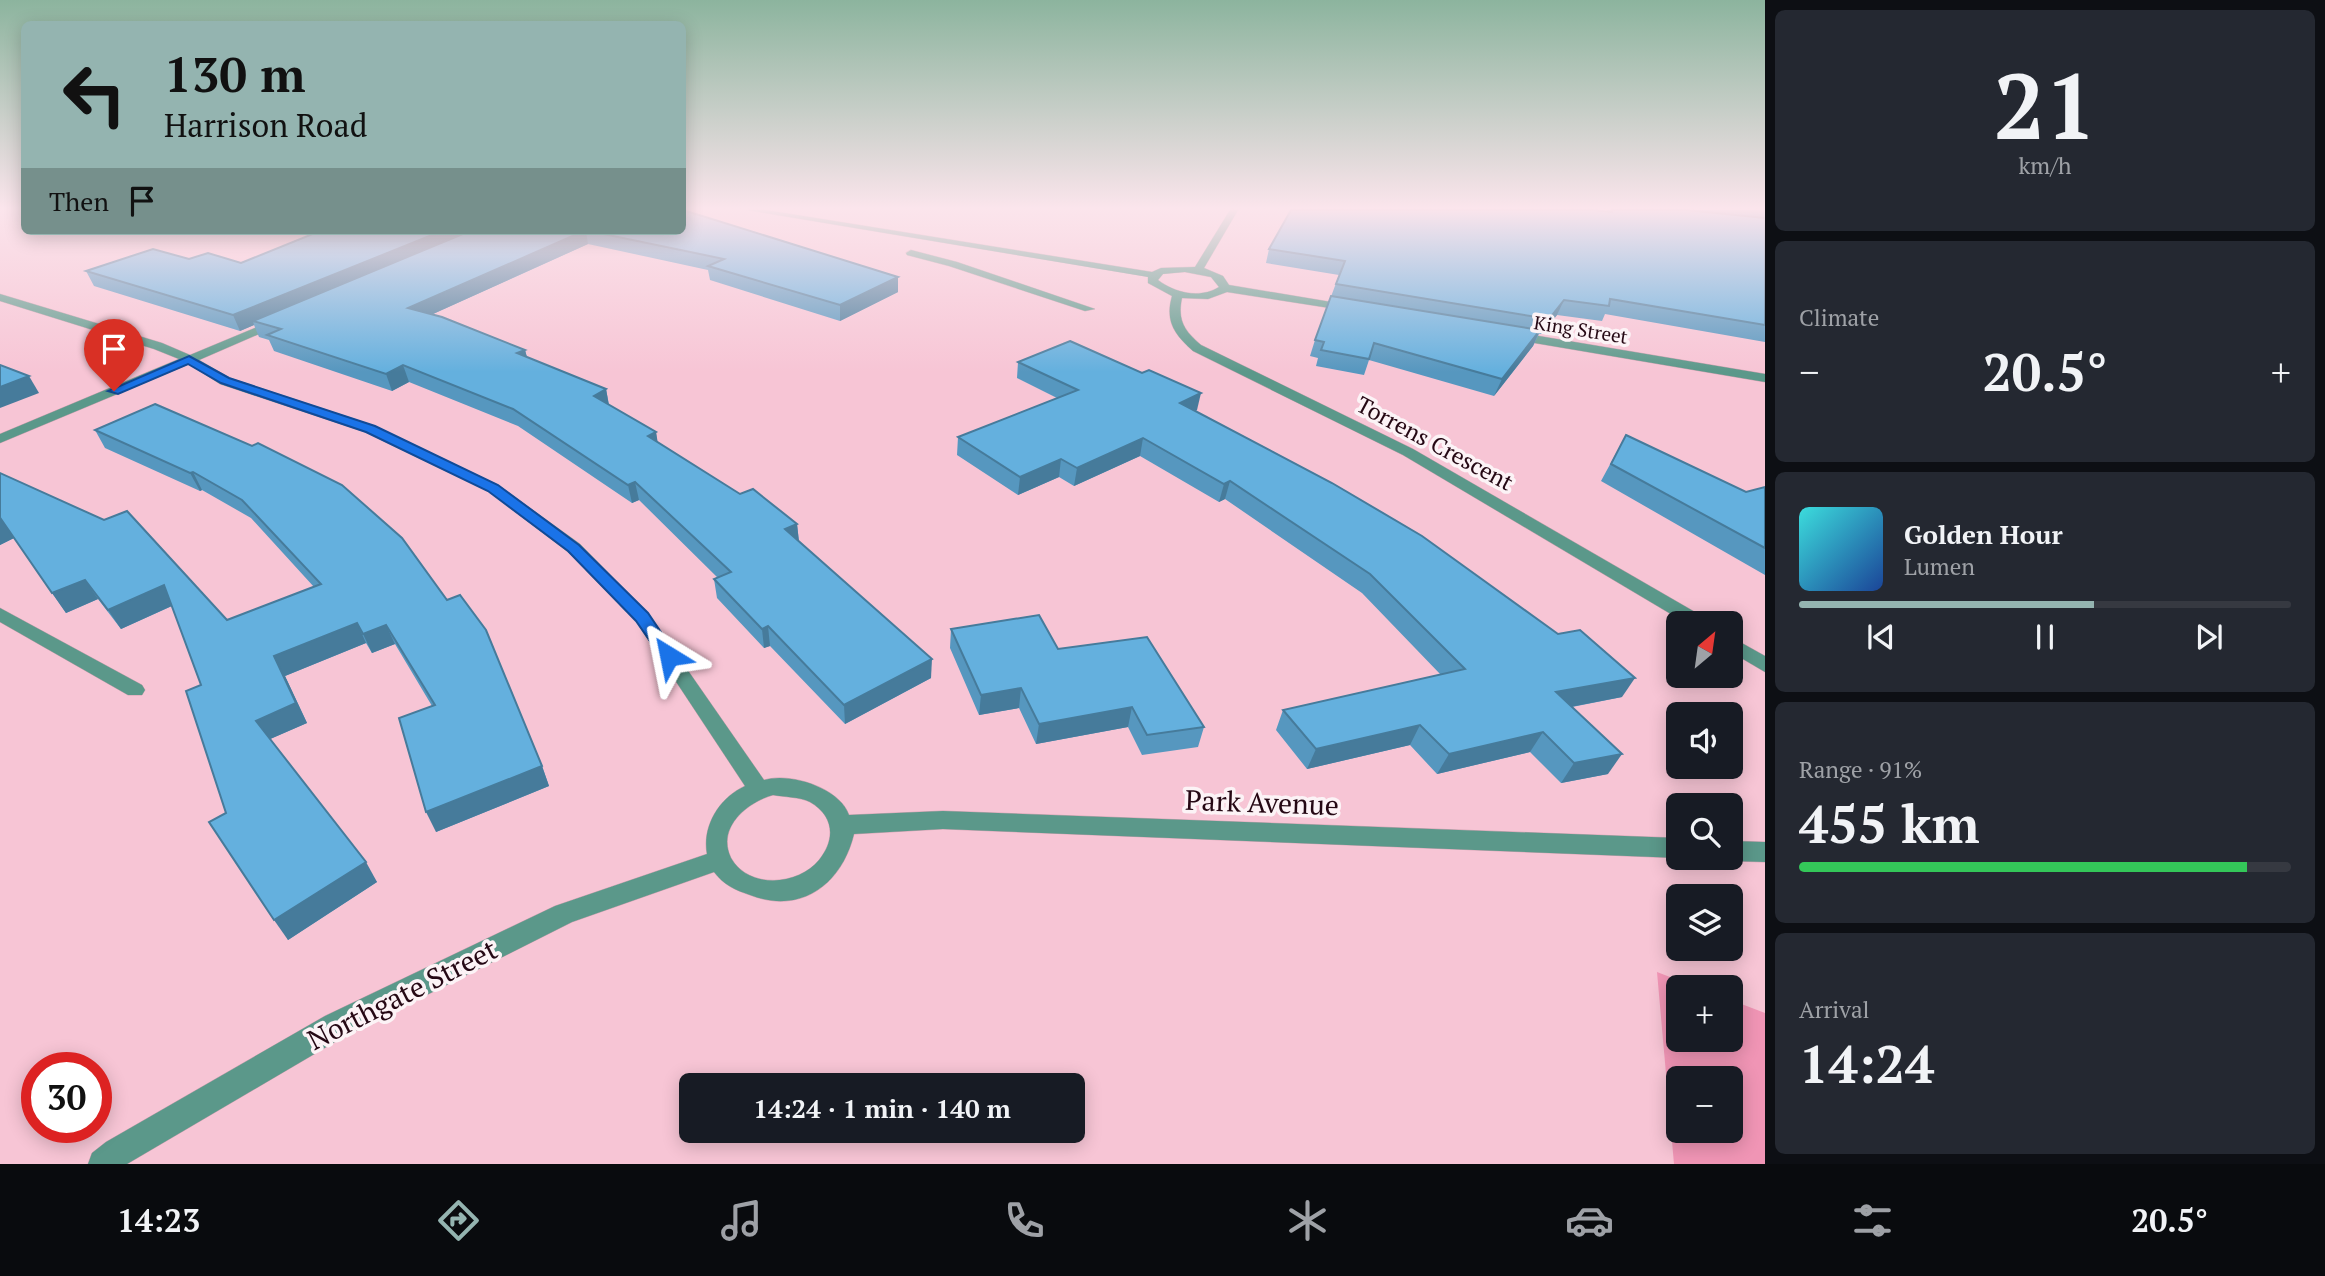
<!DOCTYPE html>
<html lang="en">
<head>
<meta charset="utf-8">
<style>
  :root { --surface:#171b24; --page:#242831; --text:#f1f3f6; --muted:#9ea1a6; --line:#363941; --accent:#94b4b0 }
  body { margin:0; font-family:"PT Serif",serif; background:var(--page); color:var(--text); height:100vh; display:flex; flex-direction:column; font-size:26px; white-space:nowrap }
  * { box-sizing:border-box; margin:0 }
  p { font-size:23px; color:var(--muted) }
  .icon { flex:none; width:38px; height:38px; fill:none; stroke:currentColor; stroke-width:2; stroke-linecap:round; stroke-linejoin:round }
  .map { position:relative; flex:1; overflow:hidden }
  .panel { display:flex; flex-direction:column; gap:10px; padding:10px; background:#0d0f14; width:560px }
  .panel>* { flex:none }
  .banner { position:absolute; left:21px; top:21px; width:665px; height:214px; border-radius:10px; box-shadow:0 4px 18px #0003; background:#94b4b0; color:#111; overflow:hidden }
  .needle { width:46px; rotate:29deg }
  .fabs { position:absolute; left:1666px; top:611px; display:grid; gap:14px }
  .fabs a { display:grid; place-items:center; width:77px; height:77px; border-radius:10px; background:var(--surface); box-shadow:0 4px 18px #0003; font-size:35px }
  .speed { position:absolute; left:21px; top:1052px; display:flex; gap:14px; font-size:35px; font-weight:700; text-align:center }
  .speed>* { display:grid; place-content:center; width:91px; height:91px; border-radius:50%; background:var(--surface); box-shadow:0 4px 18px #0003; line-height:1 }
  .speed .limit { border:10px solid #d22; background:#fff; color:#111 }
  .pin { position:absolute; display:grid; place-items:center; width:60px; height:60px; color:#fff; margin:-72px -30px; border-radius:50% 50% 50% 0; rotate:-45deg; box-shadow:0 0 7px #0007 }
  .pin .icon { rotate:45deg }
  .me { position:absolute; width:77px; margin:-38px; rotate:325deg; stroke-linejoin:round; filter:drop-shadow(0 0 5px #0008) }
  .turn { display:flex; align-items:center; gap:24px; height:147px; padding:0 28px; font-size:32px }
  .turn .icon { width:91px; height:91px; stroke-width:2.5 }
  .turn b { display:block; font-size:49px; line-height:60px }
  .then { display:flex; align-items:center; height:66px; padding:0 28px; background:#0003; gap:14px; font-size:26px }
  .big { font-size:52px; font-weight:700; line-height:1.1 }
  .panel .widget { flex:1; display:flex; flex-direction:column; justify-content:center; gap:10px; min-width:0; padding:0 24px; border-radius:10px; background:var(--page) }
  .panel .dial { align-items:center; gap:0 }
  .dial b { font-size:91px; line-height:1 }
  .song { display:flex; align-items:center; gap:21px }
  .cover { width:84px; height:84px; border-radius:10px; background:linear-gradient(135deg,hsl(180 70% 55%),hsl(220 70% 35%)) }
  .played { height:7px; border-radius:4px; background:linear-gradient(90deg,var(--accent) 60%,var(--line) 60%) }
  .keys { display:flex; justify-content:space-around; direction:ltr }
  .heat { display:flex; justify-content:space-between; align-items:center; font-size:38px; direction:ltr }
  .charge { height:10px; border-radius:5px; background:linear-gradient(90deg,#34c759 91%,var(--line) 0) }
  .trip { position:absolute; left:679px; top:1073px; width:406px; height:70px; border-radius:10px; background:var(--surface); box-shadow:0 4px 18px #0003; font-weight:700; line-height:70px; text-align:center }
  .tab-bar { display:flex; height:112px; justify-content:space-around; align-items:center; background:#090b0e; color:var(--muted) }
  .tab-bar .icon { width:49px; height:49px }
  .tab-bar .on { color:var(--accent) }
  .tab-bar b { font-size:32px; color:var(--text) }
  main { display:flex; flex:1; min-height:0 }
  .map>svg:first-child { display:block }
  .green { fill:#f095b5; fill-rule:evenodd }
  .lines { fill:none; stroke-linecap:round; stroke-linejoin:round }
  .minor-casing { stroke:#d1a3b2; stroke-width:1 }
  .minor { fill:#5b988a; fill-rule:evenodd }
  .wall { fill:#5697bf }
  .shaded-wall { fill:#467b9b }
  .building { fill:#64b0de; stroke:#467b9b; stroke-width:2 }
  .route { fill:#1a73e8; stroke:#114b97; stroke-width:2 }
  .labels { text-anchor:middle; dominant-baseline:central; stroke-width:7; stroke-linejoin:round; paint-order:stroke }
  .far-street-label { font-size:19px; fill:#250814; stroke:#fcf3f6 }
  .street-label { font-size:23px; fill:#250814; stroke:#fcf3f6 }
  .near-street-label { font-size:28px; fill:#250814; stroke:#fcf3f6 }
</style>
</head>
<body>
<main>
<div class="map">
<svg width="1765" height="1164" viewBox="0 0 1765 1164">
  <rect width="100%" height="100%" fill="#f7c5d5"/>
  <path class="green" d="M1657 972 1696 987H1678V1040H1731V1000L1765 1013V1164H1674ZM1731 1078V1130H1678V1078Z"/>
  <g class="lines">
    <defs>
      <g id="minor">
        <path d="M747 210H766L1152 272 1161 268 1195 267 1230 210H1238L1204 268 1223 276 1229 285 1349 305 1355 308 1349 311 1227 292 1208 299 1182 298C1177 321 1185 331 1201 345L1413 449 1707 619 1709 623H1686L1403 455 1193 351C1174 334 1165 321 1172 296L1148 283V277ZM1185 272 1211 277 1219 287C1200 299 1175 293 1158 280L1163 274Z"/>
        <path d="M911 250 957 262 1095 309 1085 311 949 266 907 255 906 253Z"/>
        <path d="M0 294 162 343 190 355 274 320H282V324L199 360 230 378 375 426 498 485 580 544 648 613 764 780C790 772 840 788 849 815L943 811 1678 838 1679 858 943 829 854 834C842 884 801 915 750 895 735 890 724 885 714 872L572 922 345 1036 127 1164H88L92 1153 106 1142 325 1016 555 906 707 854C702 826 719 798 745 786L636 621 568 552 488 491 365 432 220 384 189 364 0 443V434L179 359 154 349 0 301ZM773 795C784 797 800 797 810 802 834 816 836 839 819 860 799 885 749 890 731 858 716 827 748 802 773 795Z"/>
        <path d="M1515 332 1765 374V382L1511 339 1509 336Z"/>
        <path d="M0 608 142 685 145 690 142 695H128L0 622Z"/>
        <path d="M1731 637 1765 656V672L1731 652Z"/>
        <path d="M1731 841 1765 842V862L1731 861 1723 858H1731Z"/>
      </g>
    </defs>
    <use href="#minor" class="minor-casing"/>
    <use href="#minor" class="minor"/>
  </g>
  <g class="wall">
    <path d="M1607 210H1765V342L1605 314 1602 321 1557 315 1542 334H1539L1533 346 1494 396 1369 360 1364 375 1316 366 1318 358 1310 356 1315 340 1339 275 1266 263 1269 249 1607 211Z"/>
    <path d="M320 231H682L898 292 840 321 710 280 708 270 588 244 433 314 525 350 527 357 606 389 609 405 656 432 657 442 740 494 797 524 799 541 931 678 845 724 770 646 764 648 717 598 714 579 718 578 639 500 632 503 518 426 409 382 392 391 274 351 269 340 259 337 254 325 240 331 94 286 86 271 189 259 241 263Z"/>
    <path d="M1018 362 1197 410 1195 411 1622 697 1572 707 1608 774 1561 783 1530 752 1437 774 1410 745 1307 769 1276 730 1283 710 1441 675 1362 593 1225 499 1219 502 1140 456 1074 486 1059 477 1018 495 957 455 958 437 1057 398 1017 378Z"/>
    <path d="M155 404 542 766 549 786 436 832 432 706 395 644 372 653 366 643 285 676 307 723 270 739 377 882 288 940 226 813 201 685 172 606 121 629 98 599 66 613 14 538 0 545V473L227 620 314 587 251 518 202 490 200 491 105 448 95 430Z"/>
    <path d="M1626 435 1746 492 1765 487V575L1601 481Z"/>
    <path d="M951 629 1058 649 1204 727 1198 747 1142 755 1128 727 1036 744 1019 708 979 715 950 648Z"/>
  </g>
  <g class="shaded-wall">
    <path d="M442 231H479L253 321 254 325 240 331 233 315Z"/>
    <path d="M584 231H586L588 244 413 323 408 308Z"/>
    <path d="M898 277V292L840 321V305Z"/>
    <path d="M1564 300 1557 315 1542 334 1549 319Z"/>
    <path d="M1540 330 1533 346 1494 396 1502 379Z"/>
    <path d="M525 350 529 366 517 353Z"/>
    <path d="M403 365 409 382 392 391 386 374Z"/>
    <path d="M29 376 39 393 0 408V387Z"/>
    <path d="M606 389 609 406 594 396Z"/>
    <path d="M1201 393 1197 410 1176 420 1180 403Z"/>
    <path d="M656 432 659 450 648 436Z"/>
    <path d="M1143 438 1140 456 1074 486 1077 468Z"/>
    <path d="M1061 459 1059 477 1018 495 1020 477Z"/>
    <path d="M193 472 202 490 200 491 190 473Z"/>
    <path d="M1230 481 1225 499 1219 502 1224 484Z"/>
    <path d="M635 482 639 500 632 503 628 485Z"/>
    <path d="M1 519 14 538 0 545V520Z"/>
    <path d="M797 524 799 543 785 529Z"/>
    <path d="M85 580 98 599 66 613 52 593Z"/>
    <path d="M164 585 176 604 121 629 108 610Z"/>
    <path d="M357 623 366 643 285 676 307 723 268 740 256 721 274 656Z"/>
    <path d="M386 625 395 644 372 653 363 634Z"/>
    <path d="M768 626 770 646 764 648 762 629Z"/>
    <path d="M932 659 931 678 845 724 844 705Z"/>
    <path d="M1635 678 1622 697 1544 712 1556 692Z"/>
    <path d="M1021 688 1019 708 979 715 981 695Z"/>
    <path d="M1132 707 1128 727 1036 744 1039 724Z"/>
    <path d="M1420 725 1410 745 1307 769 1316 749Z"/>
    <path d="M1543 732 1530 752 1437 774 1449 754Z"/>
    <path d="M1622 754 1608 774 1561 783 1574 763Z"/>
    <path d="M542 766 549 786 436 832 426 812Z"/>
    <path d="M366 862 377 882 288 940 274 920Z"/>
  </g>
  <g class="building">
    <path d="M683 210 898 277 840 305 708 266 724 259 589 231H682Z"/>
    <path d="M1291 210H1593L1612 212V210H1686L1765 218V325L1610 299 1609 306 1564 300 1549 319 1336 284 1345 261 1269 249Z"/>
    <path d="M320 231H442L233 315 86 271 153 249 189 259 208 253 241 263Z"/>
    <path d="M470 231H584L408 308 442 317 525 350 517 353 606 389 594 396 656 432 648 436 740 494 753 489 797 524 785 529 932 659 844 705 768 626 762 629 714 579 731 572 635 482 628 485 513 409 403 365 386 374 267 335 281 329 253 321Z"/>
    <path d="M1331 296 1540 330 1502 379 1374 343 1369 359 1321 350 1324 342 1315 340Z"/>
    <path d="M1070 341 1142 373 1149 370 1201 393 1180 403 1332 483 1422 536 1558 634 1580 630 1635 678 1556 692 1622 754 1574 763 1543 732 1449 754 1420 725 1316 749 1283 710 1465 669 1370 574 1230 481 1224 484 1143 438 1077 468 1061 459 1020 477 958 437 1078 390 1018 362Z"/>
    <path d="M0 365 29 376 0 387Z"/>
    <path d="M155 404 252 446 258 443 342 485 402 538 447 600 460 595 486 630 542 766 426 812 399 718 435 705 386 625 363 634 357 623 274 656 296 703 256 721 366 862 274 920 209 822 226 813 186 691 201 685 164 585 108 610 85 580 52 593 1 519 0 520V473L104 520 127 511 227 620 321 584 242 500 193 472 190 473 95 430Z"/>
    <path d="M1626 435 1746 492 1765 487V548L1611 464Z"/>
    <path d="M1039 615 1058 649 1147 637 1204 727 1147 735 1132 707 1039 724 1021 688 981 695 951 629Z"/>
  </g>
  <linearGradient id="sky" x2="0" y2="1"><stop stop-color="#8cb49e"/><stop offset="0.56" stop-color="#fbe5ec"/><stop offset="1" stop-color="#fbe5ec" stop-opacity="0"/></linearGradient>
  <rect width="1765" height="372" fill="url(#sky)"/>
  <path class="route" d="M189 356 229 378 375 426 498 485 579 545 648 613 677 656 675 660H663L636 621 568 551 488 491 366 432 221 383 188 364 118 394 108 391Z"/>
  <g class="labels">
    <g class="far-street-label">
      <text transform="translate(1581 329) rotate(9)">King Street</text>
    </g>
    <g class="street-label">
      <text transform="translate(1435 443) rotate(28)">Torrens Crescent</text>
    </g>
    <g class="near-street-label">
      <text transform="translate(1262 802) rotate(2)">Park Avenue</text>
      <text transform="translate(402 994) rotate(-27)">Northgate Street</text>
    </g>
  </g>
</svg>
<div class="fabs">
<a><svg class="needle" viewBox="-14 -14 28 28"><path d="M0-13l5 13h-10z" fill="#e53935"/><path d="M0 13l5-13h-10z" fill="#9ea1a6"/></svg></a>
<a><svg class="icon" aria-label="sound" viewBox="0 0 24 24"><path d="M4 9h4l5-4v14l-5-4H4zM17 9q2 3 0 6"/></svg></a>
<a><svg class="icon" aria-label="search" viewBox="0 0 24 24"><circle cx="10" cy="10" r="6"/><path d="M15 15l6 6"/></svg></a>
<a><svg class="icon" aria-label="layers" viewBox="0 0 24 24"><path d="M12 4l9 5-9 5-9-5zM3 14l9 5 9-5"/></svg></a>
<a>+</a>
<a>−</a>
</div>
<div class="speed"><div class="limit">30</div></div>
<div class="pin" style="left:114px;top:391px;background:#d93025"><svg class="icon" aria-label="arrive" viewBox="0 0 24 24"><path d="M6 21V4h12l-3 4 3 4H6"/></svg></div>
<svg class="me" style="left:669px;top:656px" viewBox="-20 -20 40 40"><path d="M0-17L14 15 0 8-14 15z" fill="#1a73e8" stroke="#fff" stroke-width="4"/></svg>
<div class="trip">14:24 · 1 min · 140 m</div>
<div class="banner">
<div class="turn"><svg class="icon" aria-label="left" viewBox="0 0 24 24"><path d="M17 20v-9H6M10 6l-5 5 5 5"/></svg><div><b>130 m</b>Harrison Road</div></div>
<div class="then">Then<svg class="icon" aria-label="arrive" viewBox="0 0 24 24"><path d="M6 21V4h12l-3 4 3 4H6"/></svg></div>
</div>
</div>
<section class="panel">
<div class="widget dial"><b>21</b><p>km/h</p></div>
<div class="widget"><p>Climate</p>
<div class="heat"><a>−</a><b class="big">20.5°</b><a>+</a></div>
</div>
<div class="widget">
<div class="song"><i class="cover"></i><div><b>Golden Hour</b><p>Lumen</p></div></div>
<div class="played"></div>
<div class="keys"><svg class="icon" aria-label="previous" viewBox="0 0 24 24"><path d="M18 5L8 12l10 7zM5 5v14"/></svg><svg class="icon" aria-label="pause" viewBox="0 0 24 24"><path d="M8 5v14M16 5v14"/></svg><svg class="icon" aria-label="next" viewBox="0 0 24 24"><path d="M6 5l10 7-10 7zM19 5v14"/></svg></div>
</div>
<div class="widget"><p>Range · 91%</p><b class="big">455 km</b><div class="charge"></div></div>
<div class="widget"><p>Arrival</p><b class="big">14:24</b></div>
</section>
</main>
<nav class="tab-bar">
<b>14:23</b>
<svg class="icon on" aria-label="directions" viewBox="0 0 24 24"><path d="M12 3l9 9-9 9-9-9zM9 14v-3h6M13 9l2 2-2 2"/></svg>
<svg class="icon" aria-label="music" viewBox="0 0 24 24"><path d="M9 18V5l10-2v13"/><circle cx="6" cy="18" r="3"/><circle cx="16" cy="16" r="3"/></svg>
<svg class="icon" aria-label="phone" viewBox="0 0 24 24"><path d="M5 4h4l2 5-3 2q2 4 5 5l2-3 5 2v4C11 20 4 13 5 4z"/></svg>
<svg class="icon" aria-label="climate" viewBox="0 0 24 24"><path d="M12 3v18M4 7l16 10M4 17L20 7"/></svg>
<svg class="icon" aria-label="car" viewBox="0 0 24 24"><path d="M5 17H2v-5l4-1 3-4h7l3 4 3 1v5h-3M9 17h6M6 11h13"/><circle cx="7" cy="17" r="2"/><circle cx="17" cy="17" r="2"/></svg>
<svg class="icon" aria-label="filters" viewBox="0 0 24 24"><path d="M4 7h16M4 17h16"/><circle cx="9" cy="7" r="2"/><circle cx="15" cy="17" r="2"/></svg>
<b>20.5°</b>
</nav>
</body>
</html>
